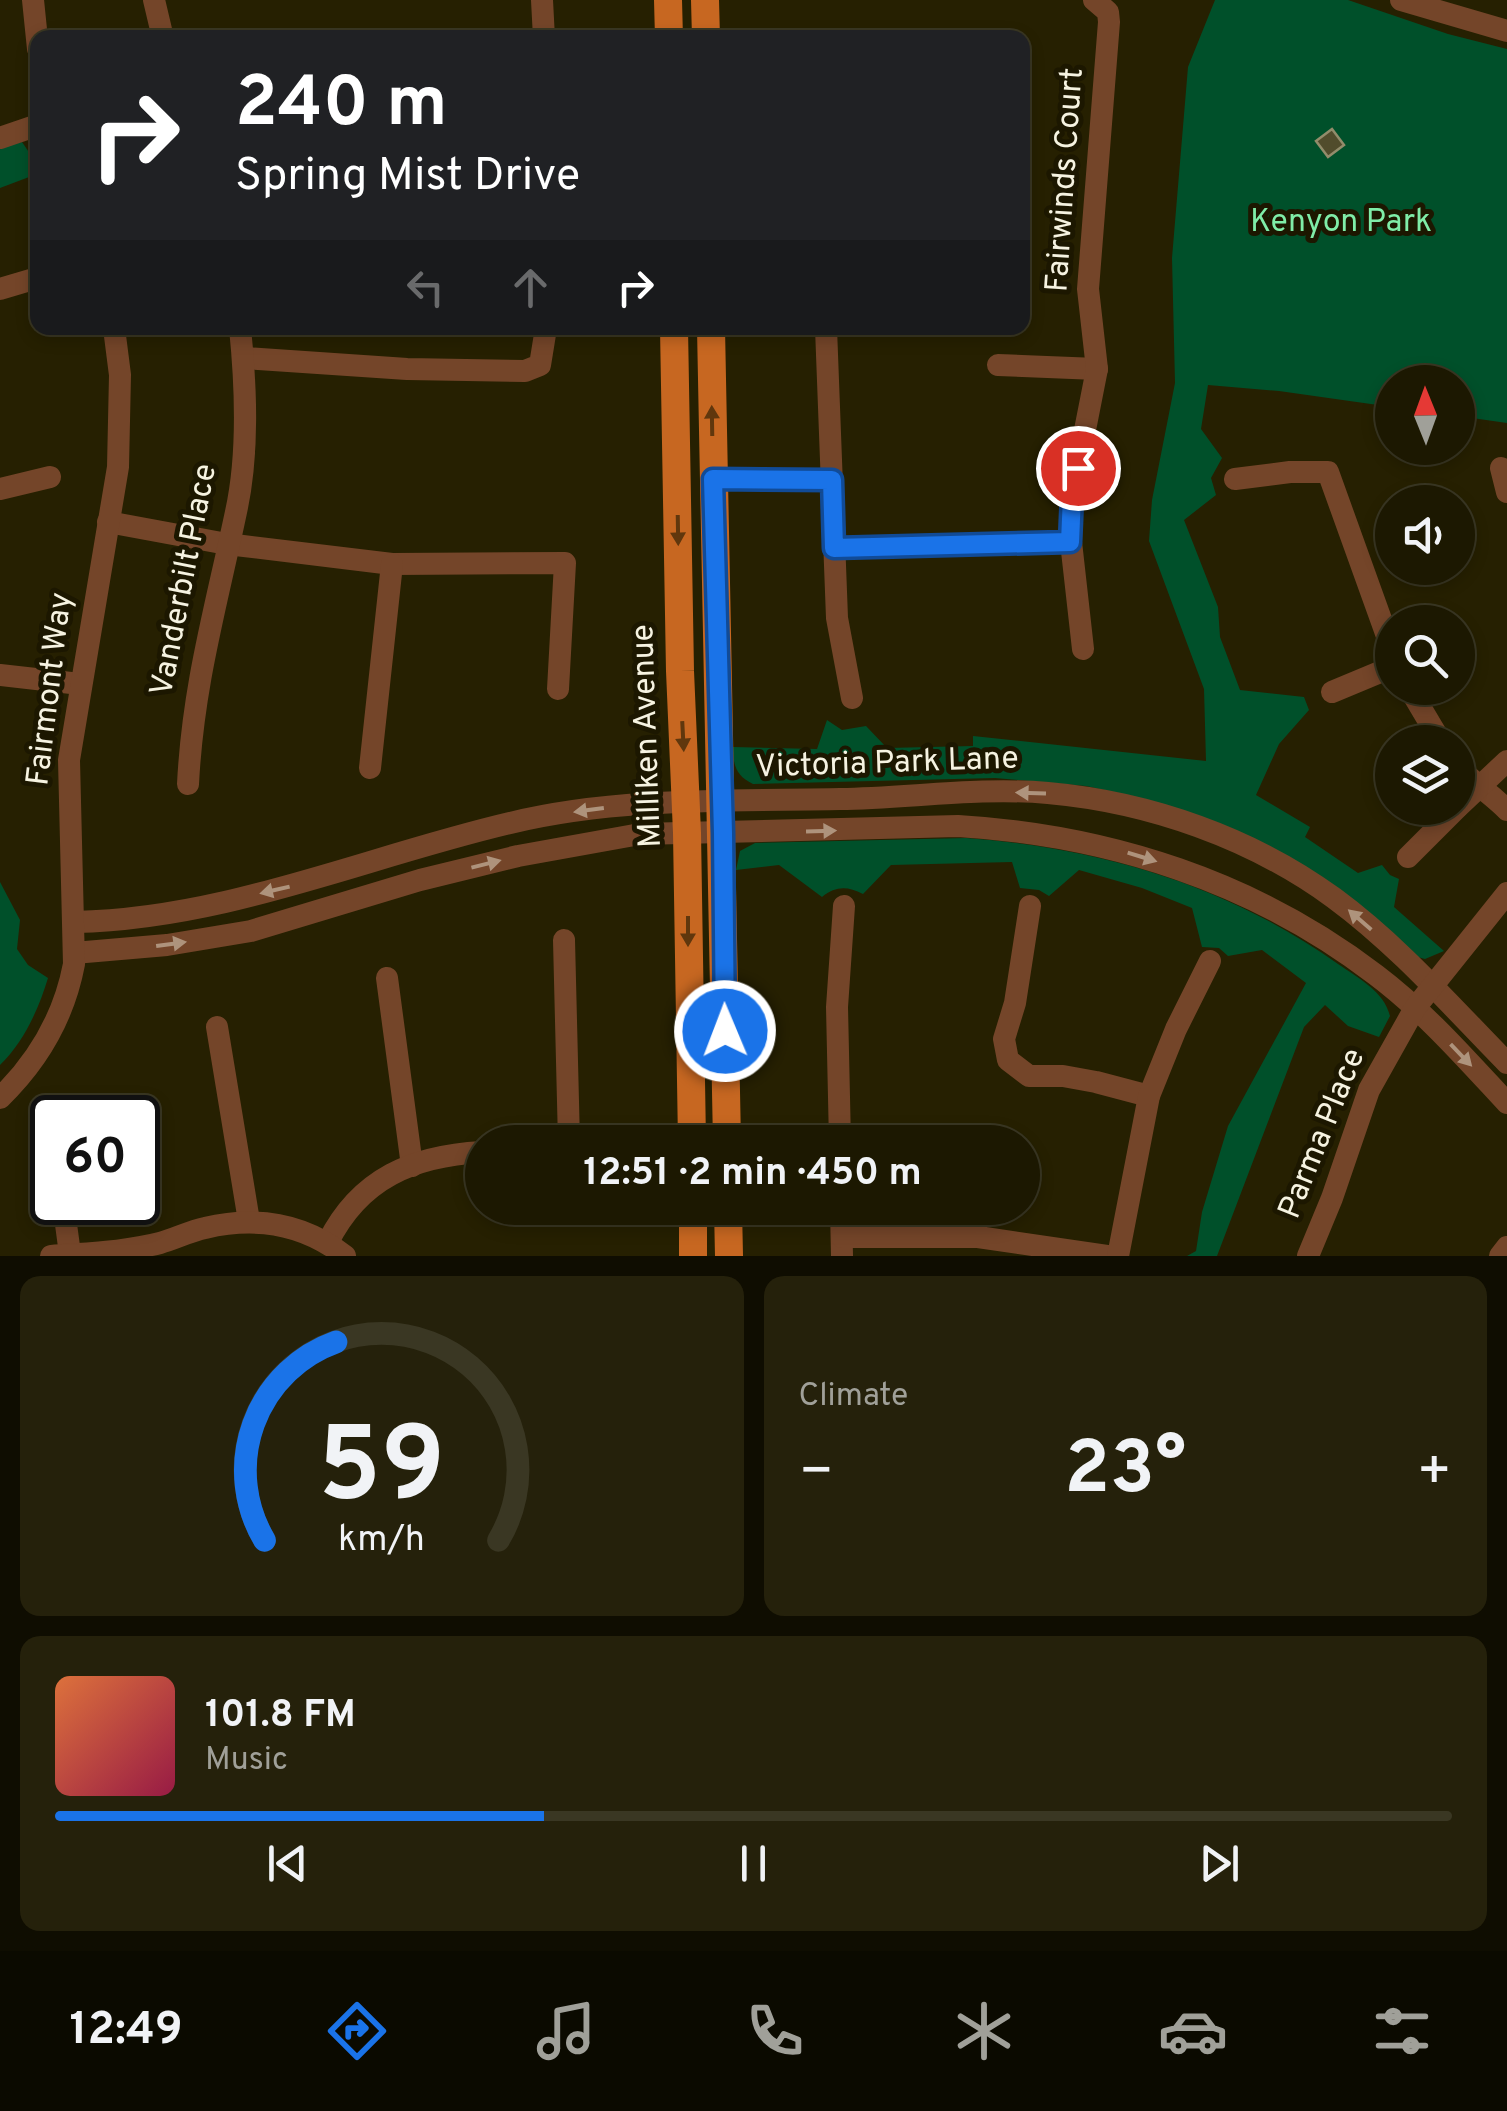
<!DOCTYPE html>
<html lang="en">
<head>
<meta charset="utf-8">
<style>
  :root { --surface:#1c1801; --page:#25210b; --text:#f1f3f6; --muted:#a0a099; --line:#3a3723; --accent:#1a73e8 }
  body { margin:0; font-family:Overpass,sans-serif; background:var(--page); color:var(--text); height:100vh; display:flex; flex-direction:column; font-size:38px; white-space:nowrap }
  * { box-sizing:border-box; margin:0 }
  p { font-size:32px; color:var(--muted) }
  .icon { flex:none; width:55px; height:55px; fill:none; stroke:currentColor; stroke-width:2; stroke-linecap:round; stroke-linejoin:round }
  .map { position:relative; height:1256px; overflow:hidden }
  .sheet { display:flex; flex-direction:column; gap:20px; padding:20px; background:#0f0d01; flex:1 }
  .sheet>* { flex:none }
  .top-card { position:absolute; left:30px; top:30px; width:1000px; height:305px; border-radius:20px; box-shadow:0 5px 15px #0003,0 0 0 2px var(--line); background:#202124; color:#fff; overflow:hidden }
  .needle { width:65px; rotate:359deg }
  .buttons { position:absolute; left:1375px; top:365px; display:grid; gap:20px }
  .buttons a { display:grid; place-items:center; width:100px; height:100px; border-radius:50%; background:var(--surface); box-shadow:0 5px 15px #0003,0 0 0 2px var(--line); font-size:50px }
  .speed { position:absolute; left:30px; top:1095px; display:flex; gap:20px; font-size:50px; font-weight:700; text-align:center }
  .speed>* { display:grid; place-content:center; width:130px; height:130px; border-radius:50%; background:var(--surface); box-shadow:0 5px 15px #0003,0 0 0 2px var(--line); line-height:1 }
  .speed .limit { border:5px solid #111; border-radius:15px; background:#fff; color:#111 }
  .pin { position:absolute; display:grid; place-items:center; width:85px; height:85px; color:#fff; margin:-42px; border:5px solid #fff; border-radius:50%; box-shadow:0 2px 10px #0007 }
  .me { position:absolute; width:110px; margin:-55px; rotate:359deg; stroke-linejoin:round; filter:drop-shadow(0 0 8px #0008) }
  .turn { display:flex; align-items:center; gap:35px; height:210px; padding:0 40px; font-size:45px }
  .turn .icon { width:130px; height:130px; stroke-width:2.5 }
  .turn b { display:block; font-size:70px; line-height:85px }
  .lanes { display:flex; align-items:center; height:95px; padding:0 40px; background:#0003; justify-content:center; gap:50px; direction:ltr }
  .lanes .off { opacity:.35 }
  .big { font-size:75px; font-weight:700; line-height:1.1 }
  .sheet .widget { flex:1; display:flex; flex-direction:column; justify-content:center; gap:15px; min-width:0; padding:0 35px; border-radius:20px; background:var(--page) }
  .sheet .dial { align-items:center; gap:0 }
  .dial svg { height:260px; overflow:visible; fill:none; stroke:var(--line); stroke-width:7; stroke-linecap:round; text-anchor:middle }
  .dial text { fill:var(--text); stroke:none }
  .song { display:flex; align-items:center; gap:30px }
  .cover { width:120px; height:120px; border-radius:15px; background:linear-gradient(135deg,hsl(20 70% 55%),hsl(340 70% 35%)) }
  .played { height:10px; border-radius:5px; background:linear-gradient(90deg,var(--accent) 35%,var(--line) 35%) }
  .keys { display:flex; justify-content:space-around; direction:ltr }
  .heat { display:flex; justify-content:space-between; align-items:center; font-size:55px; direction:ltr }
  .sheet .tiles { flex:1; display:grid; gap:20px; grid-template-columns:1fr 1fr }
  .widget:last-child { grid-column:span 2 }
  .trip { position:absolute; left:465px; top:1125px; width:575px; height:100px; border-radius:50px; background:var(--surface); box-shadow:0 5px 15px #0003,0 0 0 2px var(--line); font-weight:700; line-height:100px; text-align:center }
  .tab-bar { display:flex; height:160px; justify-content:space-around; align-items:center; background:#0b0a00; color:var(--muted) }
  .tab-bar .icon { width:70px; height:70px }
  .tab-bar .active { color:var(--accent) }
  .tab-bar b { font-size:45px; color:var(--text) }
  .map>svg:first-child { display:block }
  .green { fill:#00502a }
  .building { fill:#514c2c; stroke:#928c6b; stroke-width:2.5 }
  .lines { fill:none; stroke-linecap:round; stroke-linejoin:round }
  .minor { stroke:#744529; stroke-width:22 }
  .major { stroke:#c76721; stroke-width:28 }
  .oneway { fill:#60370d }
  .oneway2 { fill:#ae937c }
  .route-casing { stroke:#114b97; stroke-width:25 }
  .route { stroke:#1a73e8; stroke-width:18 }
  .labels { text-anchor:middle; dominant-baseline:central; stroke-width:10; stroke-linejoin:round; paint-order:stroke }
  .street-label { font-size:32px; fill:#f6f3e1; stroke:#1c1700 }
  .park-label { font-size:32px; fill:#7feda8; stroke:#1c1700 }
</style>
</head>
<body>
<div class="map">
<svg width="1507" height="1256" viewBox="0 0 1507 1256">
  <rect width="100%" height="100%" fill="#262001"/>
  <g class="green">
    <path d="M1215 0H1348L1448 34 1507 49V423L1458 416V382H1392V407L1279 391 1208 385 1201 429 1222 458 1211 478 1216 495 1184 520 1218 607 1220 637 1240 690 1304 697 1309 710 1279 744 1256 795 1310 827 1305 837 1358 873 1382 865 1390 875 1399 879 1394 907 1444 951 1425 959 1414 956 1376 919 1132 796 1086 786 995 778 753 784C736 776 733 765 733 747L817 749 827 720 842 730 866 726 887 748 973 746V736L1206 761 1204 689 1149 541 1152 500 1175 383 1172 258 1188 67Z"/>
    <path d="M22 142 37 164V174L0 188V148Z"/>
    <path d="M966 838C1100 848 1227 885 1338 964 1358 978 1384 991 1390 1016L1379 1037 1348 1026 1325 1005 1304 1027 1217 1256H1187L1196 1251 1202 1212 1228 1126 1306 983 1262 950 1228 956 1219 948 1202 947 1192 908 1142 888 1079 870 1049 896 1039 890 1020 888 1012 862 891 865 863 894C847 886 836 886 822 897L779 865 736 870 740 851 755 843Z"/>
    <path d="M0 882 20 920 17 949 28 965 48 978C39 1008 24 1042 0 1065Z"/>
  </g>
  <path class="building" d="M1332 129 1344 145 1328 157 1316 141Z"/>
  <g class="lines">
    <g class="minor">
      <path d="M33 0 38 49"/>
      <path d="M154 0 163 38"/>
      <path d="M542 0 544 38"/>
      <path d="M1401 0 1507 31"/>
      <path d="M0 138 38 125"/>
      <path d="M0 289 37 278"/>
      <path d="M826 328 837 618 852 698"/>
      <path d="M245 358 407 369 525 371 540 365 546 328"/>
      <path d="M998 365 1097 369"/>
      <path d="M1501 468 1507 492"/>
      <path d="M713 479 832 480"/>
      <path d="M1235 479 1290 472H1328L1392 650"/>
      <path d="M0 489 50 477"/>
      <path d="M108 522 227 544 392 564 565 563 558 689"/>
      <path d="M833 548 1071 542"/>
      <path d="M1083 649 1071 542 1072 496 1097 369 1088 289 1109 22 1108 12 1094 0"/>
      <path d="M0 675 80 684"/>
      <path d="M1409 688 1441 742"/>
      <path d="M1332 692 1392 667"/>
      <path d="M1458 766C1473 783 1491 794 1507 810"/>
      <path d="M370 768 392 564"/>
      <path d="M188 784C193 685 216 607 236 512 249 453 246 387 240 328"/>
      <path d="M1458 807 1507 761"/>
      <path d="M1408 857 1457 808"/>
      <path d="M1030 906 1015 1003 1004 1039 1008 1060 1029 1076H1063L1096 1082 1149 1096"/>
      <path d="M75 922C226 919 365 857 510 823 617 797 730 801 840 799 909 798 979 787 1048 793 1149 802 1252 838 1334 898 1398 945 1452 1007 1507 1063"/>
      <path d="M564 940 569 1142"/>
      <path d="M74 953 167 945 251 931 420 880 518 856 640 834 958 826C1109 835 1255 882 1376 975 1425 1012 1466 1059 1507 1103"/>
      <path d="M387 978 412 1166"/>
      <path d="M217 1027 249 1221"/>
      <path d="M0 1098C38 1061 64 1017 74 964L69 760 118 467 120 375 114 328"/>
      <path d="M840 1142 837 1007 844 906"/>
      <path d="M63 1202 70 1254"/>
      <path d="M841 1208 842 1256"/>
      <path d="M842 1237H978L1107 1256"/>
      <path d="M328 1242C360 1178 413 1156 482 1152"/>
      <path d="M51 1256C87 1253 125 1252 160 1243 175 1239 190 1231 205 1228 256 1216 303 1223 345 1256"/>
      <path d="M1118 1256 1149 1096 1176 1029 1210 961"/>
      <path d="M1308 1256 1332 1198 1369 1090 1415 1008 1507 893"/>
      <path d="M1500 1256 1507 1247"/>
    </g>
    <g class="major">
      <path d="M668 0 669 38"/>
      <path d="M705 0 706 38"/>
      <path d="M674 328 680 671 687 833 692 1142"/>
      <path d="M711 328 727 1142"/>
      <path d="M693 1208V1256"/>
      <path d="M728 1208 729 1256"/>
    </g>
  </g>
  <defs><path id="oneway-solid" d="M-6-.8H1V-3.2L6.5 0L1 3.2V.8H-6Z" transform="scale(2.5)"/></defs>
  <g class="oneway">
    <use href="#oneway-solid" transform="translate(712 421) rotate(-91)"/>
    <use href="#oneway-solid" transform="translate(678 530) rotate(89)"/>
    <use href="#oneway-solid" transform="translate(683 736) rotate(87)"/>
    <use href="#oneway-solid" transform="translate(688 931) rotate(90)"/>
  </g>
  <g class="oneway2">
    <use href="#oneway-solid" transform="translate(1031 793) rotate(-178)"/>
    <use href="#oneway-solid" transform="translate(589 810) rotate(172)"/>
    <use href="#oneway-solid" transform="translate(821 831) rotate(-2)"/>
    <use href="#oneway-solid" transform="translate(1142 857) rotate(17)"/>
    <use href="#oneway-solid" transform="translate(486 864) rotate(-14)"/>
    <use href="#oneway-solid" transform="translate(275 890) rotate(167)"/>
    <use href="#oneway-solid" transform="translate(1360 920) rotate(-139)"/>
    <use href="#oneway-solid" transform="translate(171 944) rotate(-8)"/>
    <use href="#oneway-solid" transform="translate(1461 1055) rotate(46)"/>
  </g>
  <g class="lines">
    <defs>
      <path id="route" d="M725 1031 723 833 713 479 832 480 834 548 1070 542 1072 496 1078 468"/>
    </defs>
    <use href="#route" class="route-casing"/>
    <use href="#route" class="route"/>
  </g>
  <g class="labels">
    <g class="street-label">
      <text transform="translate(1066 180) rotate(-86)">Fairwinds Court</text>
      <text transform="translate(185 580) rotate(-79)">Vanderbilt Place</text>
      <text transform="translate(51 689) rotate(-83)">Fairmont Way</text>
      <text transform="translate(648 736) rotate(-92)">Milliken Avenue</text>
      <text transform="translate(887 764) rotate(-2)">Victoria Park Lane</text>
      <text transform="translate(1323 1134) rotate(-68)">Parma Place</text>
    </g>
    <g class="park-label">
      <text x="1341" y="223">Kenyon Park</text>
    </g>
  </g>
</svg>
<div class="buttons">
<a><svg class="needle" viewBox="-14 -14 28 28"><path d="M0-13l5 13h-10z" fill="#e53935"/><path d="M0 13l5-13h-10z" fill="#a0a099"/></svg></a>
<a><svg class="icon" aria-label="sound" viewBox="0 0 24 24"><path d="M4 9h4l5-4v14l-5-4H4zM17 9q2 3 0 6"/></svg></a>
<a><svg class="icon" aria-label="search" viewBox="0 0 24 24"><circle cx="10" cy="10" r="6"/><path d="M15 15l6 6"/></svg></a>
<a><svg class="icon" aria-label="layers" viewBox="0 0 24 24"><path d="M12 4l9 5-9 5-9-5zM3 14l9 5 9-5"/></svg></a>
</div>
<div class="speed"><div class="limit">60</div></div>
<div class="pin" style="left:1078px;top:468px;background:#d93025"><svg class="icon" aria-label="arrive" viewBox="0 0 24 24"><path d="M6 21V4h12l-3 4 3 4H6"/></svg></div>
<svg class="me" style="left:725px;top:1031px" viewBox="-20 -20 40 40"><circle r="17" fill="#1a73e8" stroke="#fff" stroke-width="3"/><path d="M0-11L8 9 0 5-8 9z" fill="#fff"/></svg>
<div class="trip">12:51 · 2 min · 450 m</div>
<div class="top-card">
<div class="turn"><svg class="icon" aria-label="right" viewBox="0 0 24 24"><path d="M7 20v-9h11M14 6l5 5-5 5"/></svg><div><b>240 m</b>Spring Mist Drive</div></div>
<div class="lanes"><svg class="icon off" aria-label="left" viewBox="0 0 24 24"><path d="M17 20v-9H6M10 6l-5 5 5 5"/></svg><svg class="icon off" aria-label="ahead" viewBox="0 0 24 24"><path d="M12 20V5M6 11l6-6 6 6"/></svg><svg class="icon" aria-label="right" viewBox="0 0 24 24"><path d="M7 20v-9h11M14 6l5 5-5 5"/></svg></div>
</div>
</div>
<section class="sheet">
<div class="tiles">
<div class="widget dial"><svg viewBox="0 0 100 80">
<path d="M14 69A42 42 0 1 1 86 69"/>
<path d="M14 69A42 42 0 0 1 36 8" stroke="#1a73e8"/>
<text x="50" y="56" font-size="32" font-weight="700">59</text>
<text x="50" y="72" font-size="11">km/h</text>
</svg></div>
<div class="widget"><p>Climate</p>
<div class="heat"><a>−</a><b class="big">23°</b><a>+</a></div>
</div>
<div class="widget">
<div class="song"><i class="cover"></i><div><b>101.8 FM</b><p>Music</p></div></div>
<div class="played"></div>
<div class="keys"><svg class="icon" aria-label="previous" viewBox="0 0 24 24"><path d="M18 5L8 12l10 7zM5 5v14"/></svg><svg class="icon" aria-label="pause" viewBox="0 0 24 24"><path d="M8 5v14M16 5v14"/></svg><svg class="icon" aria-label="next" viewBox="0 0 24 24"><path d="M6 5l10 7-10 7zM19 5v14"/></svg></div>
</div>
</div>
</section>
<nav class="tab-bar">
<b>12:49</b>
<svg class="icon active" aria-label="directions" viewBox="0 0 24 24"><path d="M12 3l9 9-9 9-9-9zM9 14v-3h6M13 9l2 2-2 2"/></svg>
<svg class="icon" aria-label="music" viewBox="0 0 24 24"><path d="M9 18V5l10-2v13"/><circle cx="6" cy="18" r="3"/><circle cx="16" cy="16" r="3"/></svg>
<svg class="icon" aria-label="phone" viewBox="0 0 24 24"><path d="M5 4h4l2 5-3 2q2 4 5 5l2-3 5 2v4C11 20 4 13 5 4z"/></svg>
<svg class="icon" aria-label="climate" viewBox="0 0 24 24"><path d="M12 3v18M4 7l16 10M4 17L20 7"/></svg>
<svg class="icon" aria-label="car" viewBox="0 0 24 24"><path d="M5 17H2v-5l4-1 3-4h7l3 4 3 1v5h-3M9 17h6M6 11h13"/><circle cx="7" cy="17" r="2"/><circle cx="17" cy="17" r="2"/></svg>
<svg class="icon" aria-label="filters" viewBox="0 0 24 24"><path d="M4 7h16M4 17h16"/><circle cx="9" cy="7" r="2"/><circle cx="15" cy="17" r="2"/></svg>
</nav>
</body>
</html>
